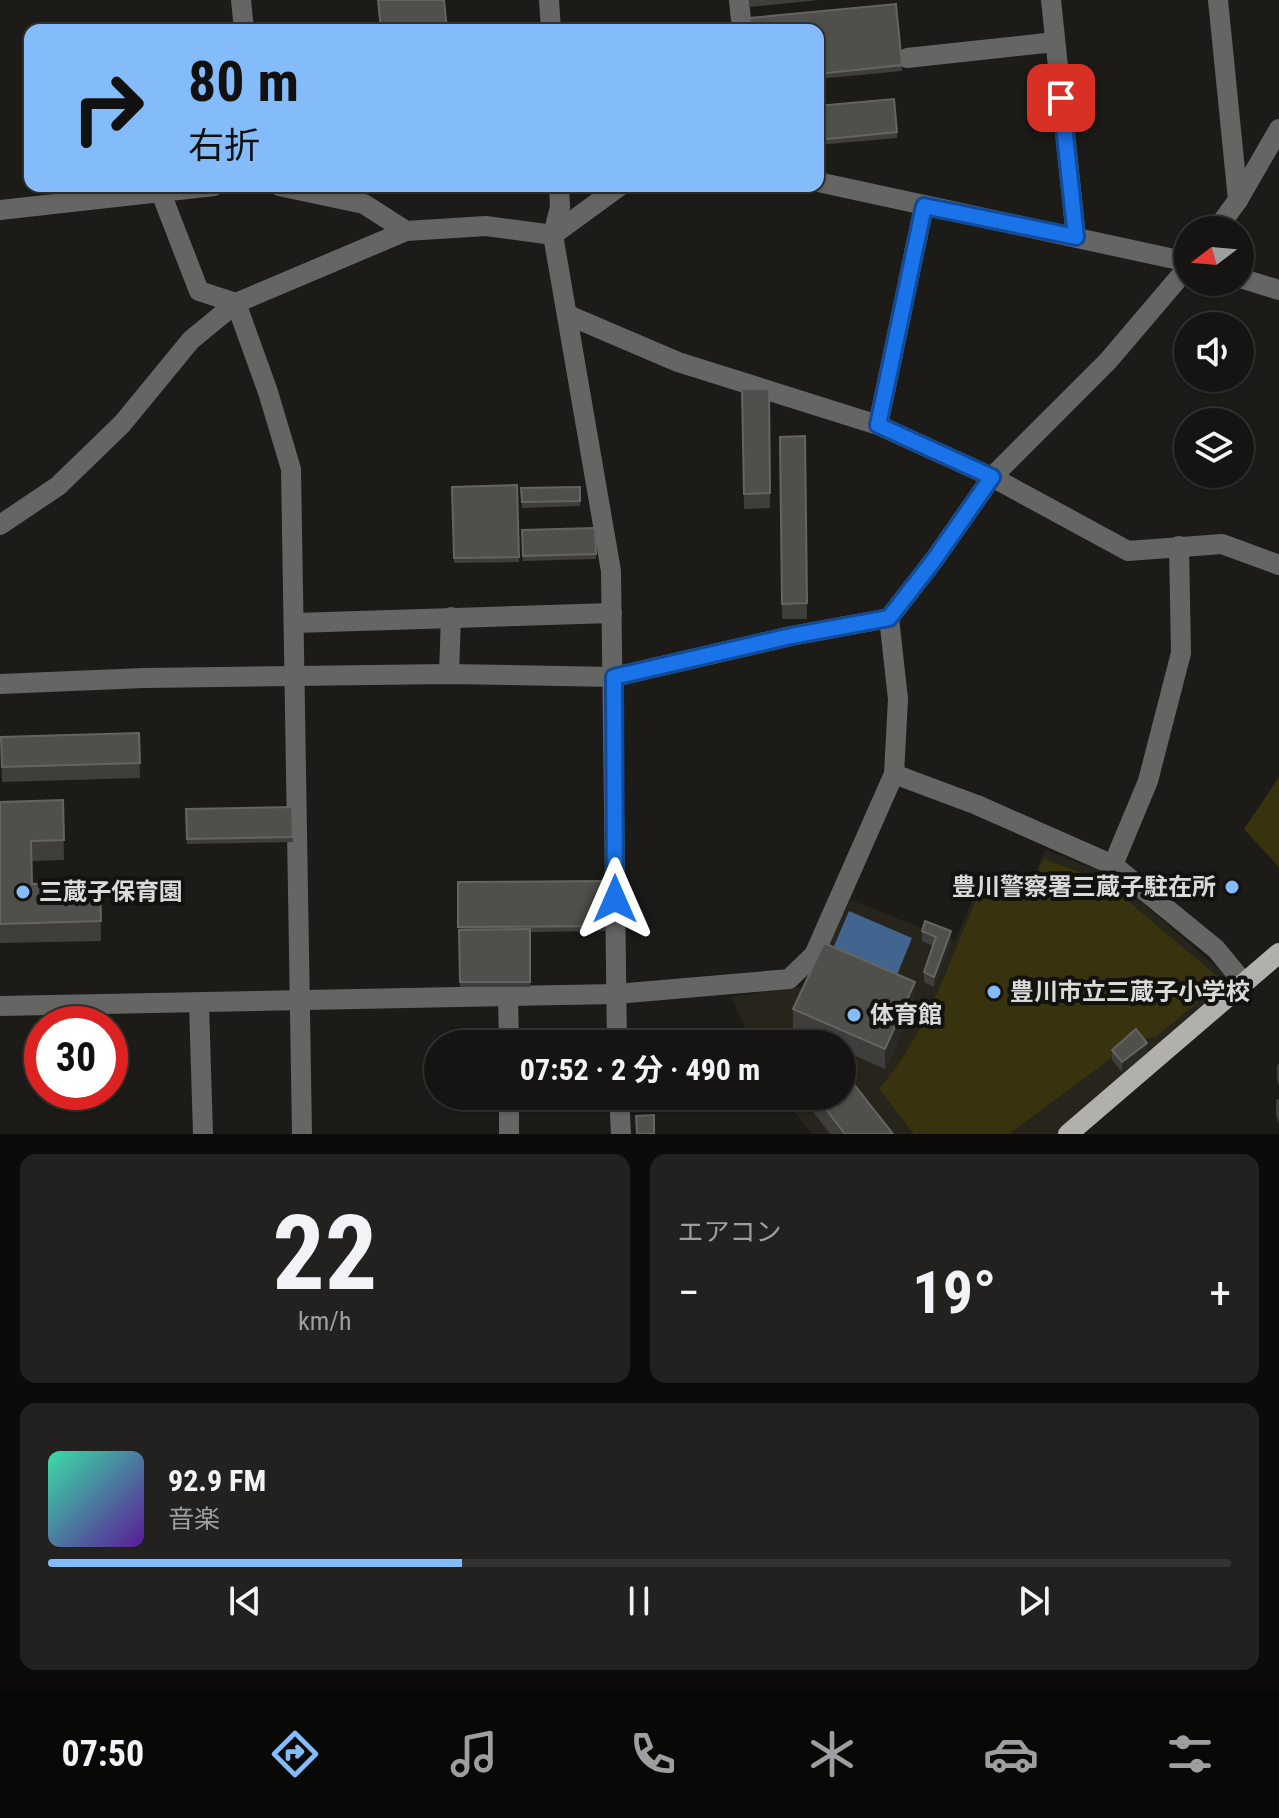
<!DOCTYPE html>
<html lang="ja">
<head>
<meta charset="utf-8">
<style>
  :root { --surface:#151412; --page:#222120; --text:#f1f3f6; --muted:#9d9e9f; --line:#343332; --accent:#84bcfb }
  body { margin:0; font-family:"Roboto Condensed","Noto Sans JP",sans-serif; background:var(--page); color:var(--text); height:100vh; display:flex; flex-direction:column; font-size:30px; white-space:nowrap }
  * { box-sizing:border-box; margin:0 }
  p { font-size:26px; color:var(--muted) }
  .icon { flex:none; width:44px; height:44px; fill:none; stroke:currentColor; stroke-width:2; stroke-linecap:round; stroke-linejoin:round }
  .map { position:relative; height:1134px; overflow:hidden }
  .panel { display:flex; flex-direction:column; gap:20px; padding:20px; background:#0c0b0a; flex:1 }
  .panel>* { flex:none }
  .top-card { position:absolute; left:24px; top:24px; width:800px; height:168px; border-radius:16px; box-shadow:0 2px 6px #0004,0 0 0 2px var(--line); background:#84bcfb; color:#111; overflow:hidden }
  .needle { width:52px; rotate:254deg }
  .controls { position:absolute; left:1174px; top:216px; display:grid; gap:16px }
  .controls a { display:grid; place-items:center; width:80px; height:80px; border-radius:50%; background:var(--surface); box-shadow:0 2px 6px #0004,0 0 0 2px var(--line); font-size:40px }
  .speed { position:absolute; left:24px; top:1006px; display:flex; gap:16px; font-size:40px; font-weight:700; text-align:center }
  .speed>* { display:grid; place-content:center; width:104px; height:104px; border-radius:50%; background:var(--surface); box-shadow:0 2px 6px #0004,0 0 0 2px var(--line); line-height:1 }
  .speed .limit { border:12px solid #d22; background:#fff; color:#111 }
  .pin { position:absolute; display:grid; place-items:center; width:68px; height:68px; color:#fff; margin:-34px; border-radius:16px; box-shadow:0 4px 12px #0006 }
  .me { position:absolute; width:88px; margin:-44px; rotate:0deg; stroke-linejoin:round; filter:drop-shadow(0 0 6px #0008) }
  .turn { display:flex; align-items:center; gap:28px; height:168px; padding:0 32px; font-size:36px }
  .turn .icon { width:104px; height:104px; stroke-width:2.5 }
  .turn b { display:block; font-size:56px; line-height:68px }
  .big { font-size:60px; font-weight:700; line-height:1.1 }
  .panel .tile { flex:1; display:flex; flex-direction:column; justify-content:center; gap:12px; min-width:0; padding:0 28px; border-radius:16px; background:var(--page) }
  .panel .dial { align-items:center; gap:0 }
  .dial b { font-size:104px; line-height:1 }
  .song { display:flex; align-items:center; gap:24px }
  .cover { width:96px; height:96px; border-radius:12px; background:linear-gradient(135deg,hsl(160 70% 55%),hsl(270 70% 35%)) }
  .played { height:8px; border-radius:4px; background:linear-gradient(90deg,var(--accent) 35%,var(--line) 35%) }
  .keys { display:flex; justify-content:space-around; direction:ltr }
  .heat { display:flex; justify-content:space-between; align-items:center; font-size:44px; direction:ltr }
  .panel .tiles { flex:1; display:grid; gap:20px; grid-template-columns:1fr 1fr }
  .tile:last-child { grid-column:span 2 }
  .trip { position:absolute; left:424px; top:1030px; width:432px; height:80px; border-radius:40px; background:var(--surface); box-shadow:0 2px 6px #0004,0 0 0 2px var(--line); font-weight:700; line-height:80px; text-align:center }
  .tab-bar { display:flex; height:128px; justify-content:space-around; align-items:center; background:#080807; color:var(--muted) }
  .tab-bar .icon { width:56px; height:56px }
  .tab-bar .on { color:var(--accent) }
  .tab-bar b { font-size:36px; color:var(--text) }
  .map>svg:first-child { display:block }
  .built { fill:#26241b }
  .green { fill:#38320e }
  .water { fill:#41658e }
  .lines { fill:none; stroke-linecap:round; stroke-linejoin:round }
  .minor { stroke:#656563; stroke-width:20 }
  .major { stroke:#b1b0ac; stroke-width:20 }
  .wall { fill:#3f3e3a }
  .shaded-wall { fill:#2a2925 }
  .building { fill:#4f4f4b; stroke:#656461; stroke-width:2 }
  .route-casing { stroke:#114b97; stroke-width:20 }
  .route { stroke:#1a73e8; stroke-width:14 }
  .poi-dot { fill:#84bcfb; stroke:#13120f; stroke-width:3 }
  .labels { text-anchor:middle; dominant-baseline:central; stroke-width:8; stroke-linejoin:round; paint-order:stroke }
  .poi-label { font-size:24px; font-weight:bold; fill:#dadad8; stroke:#13120f; text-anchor:start }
</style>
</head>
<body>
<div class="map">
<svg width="1279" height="1134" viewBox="0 0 1279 1134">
  <rect width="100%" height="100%" fill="#1c1b18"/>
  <path class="built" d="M1045 850 1111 875 1232 981 1059 1134H812L781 1096H842V1044H753L731 997 808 986 851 900 955 941 984 871 1028 890Z"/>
  <g class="green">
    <path d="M1279 777V867L1244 829Z"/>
    <path d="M1044 859 1104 881 1223 981 1156 1037 1136 1040 1009 1134H914L879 1089C929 1031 956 945 986 875L1026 893Z"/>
  </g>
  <path class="water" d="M849 911 912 938 895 980 831 953Z"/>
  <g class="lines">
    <g class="minor">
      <path d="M241 0 244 30"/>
      <path d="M549 0 551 30"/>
      <path d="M739 0 742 30"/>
      <path d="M1051 0 1076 237"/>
      <path d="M1218 0 1238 200"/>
      <path d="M907 58 1055 42"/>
      <path d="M818 182 1188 262"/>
      <path d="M279 186 364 204 406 231"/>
      <path d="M559 186 560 207 553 235 611 571 617 1044"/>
      <path d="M161 193 199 291 236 303"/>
      <path d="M0 210 214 186"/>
      <path d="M1216 230 1238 200 1279 129"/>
      <path d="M1240 278 1279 290"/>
      <path d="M236 303 268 392 291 469 302 1134"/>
      <path d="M568 315 678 362 878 425 992 477 1128 551 1222 544 1279 565"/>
      <path d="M878 425 924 206"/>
      <path d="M0 525 58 486 122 424 191 340 236 303 406 231 486 226 553 235 620 186"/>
      <path d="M295 623 612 613"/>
      <path d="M449 674 451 617"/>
      <path d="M0 684 144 678 449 674 614 677 791 636 889 618 934 560 992 477 1108 361 1188 267"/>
      <path d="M894 774 977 805 1113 865 1216 949 1244 983"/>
      <path d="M1113 865 1148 781 1181 653 1179 546"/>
      <path d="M508 997 509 1044"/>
      <path d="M199 1004 203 1134"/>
      <path d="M0 1006 616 994 789 979 814 955 894 774 898 699 889 618"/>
      <path d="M509 1096V1134"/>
      <path d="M619 1096 621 1134"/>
    </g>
    <path class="major" d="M1068 1134 1279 953"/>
  </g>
  <g class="wall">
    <path d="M749 0H819L749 7Z"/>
    <path d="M818 30 902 65V71L818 79Z"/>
    <path d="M818 106 897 132V138L818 145Z"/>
    <path d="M312 186H343L342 191Z"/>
    <path d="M742 389H769L770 508 744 509Z"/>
    <path d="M805 436 807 619H782L780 437Z"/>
    <path d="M517 485 519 562 454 563 452 487Z"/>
    <path d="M580 487V506L522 508 521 488Z"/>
    <path d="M595 528 596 559 523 561 522 530Z"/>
    <path d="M139 733 140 778 2 782 1 737Z"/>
    <path d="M63 800 64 860 31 861 32 884 100 882 101 941 0 943V802Z"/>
    <path d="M292 807 293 842 187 844 186 809Z"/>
    <path d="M606 881V931L530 932V987H460L458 882Z"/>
    <path d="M922 931 951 941 934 987 924 982V972L933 946 922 941Z"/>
    <path d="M915 1002 885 1069 842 1050V1044H828L793 1028V1009Z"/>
    <path d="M1112 1050 1147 1053 1122 1072 1112 1060Z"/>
    <path d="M1279 1064V1086L1277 1080V1065Z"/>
    <path d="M801 1096H842L893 1134H830Z"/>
    <path d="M1279 1099V1124L1276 1115V1100Z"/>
  </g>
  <g class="shaded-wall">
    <path d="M951 931V941L934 987V977Z"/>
    <path d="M915 982V1002L885 1069V1049Z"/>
    <path d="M1147 1043V1053L1122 1072V1062Z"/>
  </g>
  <g class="building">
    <path d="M378 0H444L447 30H381Z"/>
    <path d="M896 4 902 65 818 74V30H751L750 18Z"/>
    <path d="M894 99 897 132 818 140V106Z"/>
    <path d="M742 389H769L770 493 744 494Z"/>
    <path d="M805 436 807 603 782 604 780 437Z"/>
    <path d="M517 485 519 557 454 558 452 487Z"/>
    <path d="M580 487V501L522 502 521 488Z"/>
    <path d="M595 528 596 554 523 556 522 530Z"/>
    <path d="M139 733 140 763 2 767 1 737Z"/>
    <path d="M63 800 64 840 31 841 32 884 100 882 101 921 0 924V802Z"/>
    <path d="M292 807 293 837 187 839 186 809Z"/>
    <path d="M606 881V926L458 927V882Z"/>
    <path d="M925 921 951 931 934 977 924 972 936 937 922 931Z"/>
    <path d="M530 929V982H460L459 930Z"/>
    <path d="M824 943 915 982 885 1049 793 1009Z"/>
    <path d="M1136 1029 1147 1043 1122 1062 1112 1050Z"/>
    <path d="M814 1033 823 1044H800Z"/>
    <path d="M842 1069 893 1134H845L816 1096H842Z"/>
    <path d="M654 1115V1134H637L636 1116Z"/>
  </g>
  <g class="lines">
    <defs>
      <path id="route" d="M615 899 614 677 791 636 889 618 934 560 992 477 878 425 924 206 1076 237 1061 98"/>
    </defs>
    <use href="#route" class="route-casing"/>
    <use href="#route" class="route"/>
  </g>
  <g class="poi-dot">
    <circle cx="1232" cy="887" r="8"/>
    <circle cx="23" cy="892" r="8"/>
    <circle cx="994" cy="992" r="8"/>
    <circle cx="854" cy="1015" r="8"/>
  </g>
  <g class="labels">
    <g class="poi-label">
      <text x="1216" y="887" text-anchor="end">豊川警察署三蔵子駐在所</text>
      <text x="39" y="892">三蔵子保育園</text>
      <text x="1010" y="992">豊川市立三蔵子小学校</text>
      <text x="870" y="1015">体育館</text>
    </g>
  </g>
</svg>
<div class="controls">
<a><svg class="needle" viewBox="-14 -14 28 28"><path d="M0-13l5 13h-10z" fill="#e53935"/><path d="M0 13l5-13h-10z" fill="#9d9e9f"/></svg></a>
<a><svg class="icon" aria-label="sound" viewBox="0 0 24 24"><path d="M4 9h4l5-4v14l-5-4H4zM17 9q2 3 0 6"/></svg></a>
<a><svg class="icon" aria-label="layers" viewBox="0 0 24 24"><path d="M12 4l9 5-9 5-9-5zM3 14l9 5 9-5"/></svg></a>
</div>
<div class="speed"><div class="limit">30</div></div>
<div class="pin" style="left:1061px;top:98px;background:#d93025"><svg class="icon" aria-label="arrive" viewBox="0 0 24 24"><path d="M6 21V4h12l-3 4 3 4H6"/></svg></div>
<svg class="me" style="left:615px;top:899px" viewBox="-20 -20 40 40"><path d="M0-17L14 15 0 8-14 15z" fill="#1a73e8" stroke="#fff" stroke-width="4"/></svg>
<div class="trip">07:52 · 2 分 · 490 m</div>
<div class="top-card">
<div class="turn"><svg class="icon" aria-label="right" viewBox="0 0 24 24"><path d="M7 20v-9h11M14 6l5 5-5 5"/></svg><div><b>80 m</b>右折</div></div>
</div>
</div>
<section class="panel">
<div class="tiles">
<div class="tile dial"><b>22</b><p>km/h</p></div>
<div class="tile"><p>エアコン</p>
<div class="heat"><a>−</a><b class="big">19°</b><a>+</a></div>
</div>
<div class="tile">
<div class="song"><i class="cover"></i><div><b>92.9 FM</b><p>音楽</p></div></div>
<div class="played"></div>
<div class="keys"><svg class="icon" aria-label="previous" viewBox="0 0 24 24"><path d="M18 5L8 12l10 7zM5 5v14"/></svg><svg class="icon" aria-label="pause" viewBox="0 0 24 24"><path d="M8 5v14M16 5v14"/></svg><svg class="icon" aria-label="next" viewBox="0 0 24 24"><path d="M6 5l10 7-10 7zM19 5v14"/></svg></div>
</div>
</div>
</section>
<nav class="tab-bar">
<b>07:50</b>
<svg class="icon on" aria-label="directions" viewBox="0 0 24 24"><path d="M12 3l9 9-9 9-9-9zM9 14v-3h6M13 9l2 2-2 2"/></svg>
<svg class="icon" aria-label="music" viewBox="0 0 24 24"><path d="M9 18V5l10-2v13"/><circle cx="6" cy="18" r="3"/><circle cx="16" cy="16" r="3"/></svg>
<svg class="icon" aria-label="phone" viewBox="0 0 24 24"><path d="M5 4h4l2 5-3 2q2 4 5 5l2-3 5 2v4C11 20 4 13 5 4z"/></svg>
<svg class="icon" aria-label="climate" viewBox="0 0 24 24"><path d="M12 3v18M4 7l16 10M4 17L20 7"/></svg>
<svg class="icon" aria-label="car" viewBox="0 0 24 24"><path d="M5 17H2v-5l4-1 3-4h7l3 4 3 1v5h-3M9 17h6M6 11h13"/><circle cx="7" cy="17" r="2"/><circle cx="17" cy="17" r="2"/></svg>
<svg class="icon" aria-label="filters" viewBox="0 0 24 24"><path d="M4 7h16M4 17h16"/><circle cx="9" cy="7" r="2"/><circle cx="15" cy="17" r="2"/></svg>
</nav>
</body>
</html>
